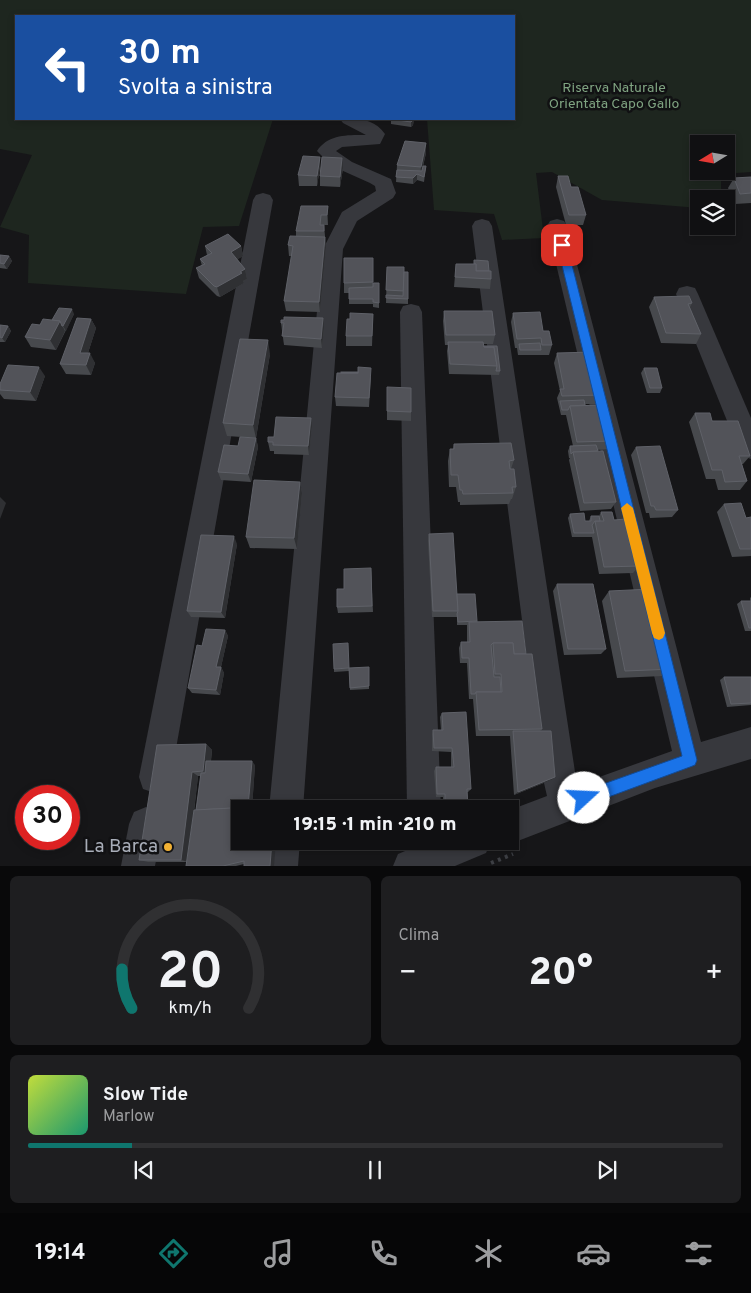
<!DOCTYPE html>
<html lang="it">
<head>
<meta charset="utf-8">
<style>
  :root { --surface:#101012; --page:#1e1e20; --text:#f1f3f6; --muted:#9c9d9f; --line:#303032; --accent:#0f766e }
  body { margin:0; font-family:Overpass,sans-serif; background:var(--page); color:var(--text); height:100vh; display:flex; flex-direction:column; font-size:19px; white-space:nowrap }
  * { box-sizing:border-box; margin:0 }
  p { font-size:16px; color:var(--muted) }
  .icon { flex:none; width:28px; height:28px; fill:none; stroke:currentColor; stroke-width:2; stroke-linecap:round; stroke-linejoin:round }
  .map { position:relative; height:866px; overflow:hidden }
  .panel { display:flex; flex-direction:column; gap:10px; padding:10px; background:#09090a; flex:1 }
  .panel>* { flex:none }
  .guide { position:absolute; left:15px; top:15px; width:500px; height:105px; border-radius:0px; box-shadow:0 2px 8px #0003,0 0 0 1px var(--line); background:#1a4fa0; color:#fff; overflow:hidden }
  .needle { width:32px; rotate:259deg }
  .buttons { position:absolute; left:690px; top:135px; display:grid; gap:10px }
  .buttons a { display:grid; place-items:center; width:45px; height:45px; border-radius:0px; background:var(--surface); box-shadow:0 2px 8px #0003,0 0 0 1px var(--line); font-size:25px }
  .speed { position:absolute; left:15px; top:785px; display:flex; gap:10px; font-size:25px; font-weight:700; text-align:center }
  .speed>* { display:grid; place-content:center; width:65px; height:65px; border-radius:50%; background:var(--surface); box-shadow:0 2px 8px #0003,0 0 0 1px var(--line); line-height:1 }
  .speed .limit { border:8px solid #d22; background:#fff; color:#111 }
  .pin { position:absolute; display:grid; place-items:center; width:42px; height:42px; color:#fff; margin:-21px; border-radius:10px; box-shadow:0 2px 8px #0006 }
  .me { position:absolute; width:55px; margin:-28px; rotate:70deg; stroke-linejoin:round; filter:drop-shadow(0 0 4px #0008) }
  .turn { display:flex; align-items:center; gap:18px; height:105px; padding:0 20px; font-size:22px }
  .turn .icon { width:65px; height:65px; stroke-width:2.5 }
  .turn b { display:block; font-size:35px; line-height:42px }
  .big { font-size:38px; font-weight:800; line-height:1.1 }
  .panel .tile { flex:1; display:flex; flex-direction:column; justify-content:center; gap:8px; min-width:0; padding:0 18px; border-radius:8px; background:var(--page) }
  .panel .dial { align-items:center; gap:0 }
  .dial svg { height:130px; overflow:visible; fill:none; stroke:var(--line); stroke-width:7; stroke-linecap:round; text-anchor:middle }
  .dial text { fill:var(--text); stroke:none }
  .song { display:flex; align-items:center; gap:15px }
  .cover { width:60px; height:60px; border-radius:8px; background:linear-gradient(135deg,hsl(70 70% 55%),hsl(160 70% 35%)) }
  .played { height:5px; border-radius:2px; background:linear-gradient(90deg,var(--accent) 15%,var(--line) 15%) }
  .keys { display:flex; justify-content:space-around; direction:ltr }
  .heat { display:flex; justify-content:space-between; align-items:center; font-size:28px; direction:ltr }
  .panel .tiles { flex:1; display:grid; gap:10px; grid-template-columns:1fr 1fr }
  .tile:last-child { grid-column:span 2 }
  .trip { position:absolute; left:231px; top:800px; width:288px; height:50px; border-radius:0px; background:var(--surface); box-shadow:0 2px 8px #0003,0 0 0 1px var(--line); font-weight:800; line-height:50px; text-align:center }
  .dock { display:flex; height:80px; justify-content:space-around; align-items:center; background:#060607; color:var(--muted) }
  .dock .icon { width:35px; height:35px }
  .dock .current { color:var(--accent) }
  .dock b { font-size:22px; color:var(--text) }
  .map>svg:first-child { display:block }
  .green { fill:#1e261f; fill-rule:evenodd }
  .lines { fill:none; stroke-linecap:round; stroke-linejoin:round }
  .path { stroke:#3d3f44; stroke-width:4; stroke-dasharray:3 4.5; stroke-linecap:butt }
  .minor { fill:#37383d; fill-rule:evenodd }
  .wall { fill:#47494d; fill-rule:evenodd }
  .shaded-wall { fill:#2f3033 }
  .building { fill:#525359; stroke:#5f6168 }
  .route { fill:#1a73e8; stroke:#114b97 }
  .slow { fill:#f59e0b }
  .poi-dot { fill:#f2b134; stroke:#111113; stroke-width:2 }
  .labels { text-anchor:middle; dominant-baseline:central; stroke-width:5; stroke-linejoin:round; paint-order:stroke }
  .far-park-label { font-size:14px; fill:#7fa381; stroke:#111113 }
  .near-poi-label { font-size:19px; fill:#a8adb8; stroke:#111113; text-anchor:end }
</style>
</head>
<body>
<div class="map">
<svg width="751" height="866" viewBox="0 0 751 866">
  <rect width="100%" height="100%" fill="#161618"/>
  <path class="green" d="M0 0H751V172L721 174V199H699V208L602 200 552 172 536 173 544 238 502 240 494 214 434 210 427 119H514V16H16V119H273L239 226 203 227 186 294 28 283 29 235 0 227 32 155 0 149ZM699 144H726V171H699Z"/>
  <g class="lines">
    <path class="path" d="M491 863 513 854"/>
    <g class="minor">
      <path d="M340 119C358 118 374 118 385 134L380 144 342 147 336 151 352 162 391 179 396 193 393 198 357 221 343 249 303 809H269L323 249 342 212 376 191 375 186 370 183 332 166 317 151C328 134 348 135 366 135L343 123Z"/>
      <path d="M263 193 270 195 273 200 171 777 167 789 155 793 143 789 139 777 253 200 256 195Z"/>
      <path d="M482 219 489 221 492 226 577 785 672 751 547 226 550 221 557 219 564 221 567 226 701 742 751 727V759L655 788 510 844 504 841H510V810L547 796 541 770 472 226 475 221Z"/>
      <path d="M687 286 695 288 698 294 751 418V459L742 456 738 448 676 294 679 288Z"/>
      <path d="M411 304 419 306 422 312 441 809H407L400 312 403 306Z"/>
      <path d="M146 807 158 812 163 824 155 866H121L129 824 134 812Z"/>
      <path d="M266 841H300L298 866H264Z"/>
      <path d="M429 841H491L486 853 455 866H393L398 854Z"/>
    </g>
  </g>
  <g class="wall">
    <path d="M391 119H414L413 125 411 127 391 124Z"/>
    <path d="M426 143V153L422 171 426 166 424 182 417 180 413 184 396 182 397 165Z"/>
    <path d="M320 157V167L317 186H299L298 175Z"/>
    <path d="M343 168 340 187 320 186V176Z"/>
    <path d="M558 176 571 187 586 215 583 225H566L556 187Z"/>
    <path d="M751 177V203L735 204 728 188 734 178Z"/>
    <path d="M328 206V225H324L326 247 320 312 286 311 284 301 292 256H289L288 245 296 236V231Z"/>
    <path d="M205 246H241L243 256 237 259 245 269 247 279 243 281 244 283 220 297 217 296 199 278 196 268 202 266 200 259 207 255Z"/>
    <path d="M0 255 9 256 12 261 7 269 0 268Z"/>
    <path d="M373 258V283H379V308L373 307V304H349V293H344V283Z"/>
    <path d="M474 260 489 271 491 279 490 289 454 287 456 264H474Z"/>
    <path d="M387 267 404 272H408V304L386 303Z"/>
    <path d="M654 297 692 303 690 307 701 334 696 344 661 343 649 307Z"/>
    <path d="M444 311 495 335 493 344H484V346L500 371 499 375 449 374 447 351 448 345H445L443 321Z"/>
    <path d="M513 313 543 331 552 345 549 355H518L517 348H515L511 322Z"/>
    <path d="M74 314 56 350 31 347 25 337 40 325 52 320Z"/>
    <path d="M373 314 372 346H346V336L350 319Z"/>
    <path d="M91 319 96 328 88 353 95 363 91 375 66 374 60 364Z"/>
    <path d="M281 323 324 328 322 348 284 345Z"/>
    <path d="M0 325 8 326 11 331 5 342H0Z"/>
    <path d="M557 353 603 395 599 404H585L612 441 608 449 597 450 616 502 611 509 580 511 569 460 570 458H569L568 451 570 446H573L566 415H561L557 398 560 391 554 363Z"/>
    <path d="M270 354 256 438 227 436 223 423Z"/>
    <path d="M644 368 662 388 660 393H647L641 373Z"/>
    <path d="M45 376 36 401 4 399 0 394V384Z"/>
    <path d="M371 377 369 407 336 406 335 397Z"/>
    <path d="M387 387 411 412V421L387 420Z"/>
    <path d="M695 413 712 421 750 456 743 464H742L747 481 740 490H718L715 479H706L689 422Z"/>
    <path d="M311 418 312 426 309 455 274 454V451H270L268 442 274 437Z"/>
    <path d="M256 438 258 447 251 482 221 480 218 472Z"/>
    <path d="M454 444 514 460 511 469 516 487 512 499H511L509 504 460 505V502H458L456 487H449L448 461 450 449H453Z"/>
    <path d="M636 447 678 510 672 517 650 518 649 513H646L631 455Z"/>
    <path d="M300 482 302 493 297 549 250 548 246 537Z"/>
    <path d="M724 504 746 518 751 517V556L732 557 717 512Z"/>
    <path d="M601 512 614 520 639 566 633 573 599 574 592 537H572L568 518 570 514 585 521H589L591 516H599Z"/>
    <path d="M429 534 457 594 477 621 526 654 542 729 540 731 551 780 514 795 510 736H476L473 699H469L467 663H460L459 648 461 642H467V625H457V617H432L428 541Z"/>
    <path d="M237 544 225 618 191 617 187 611Z"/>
    <path d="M371 568 373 612 338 613 337 607 344 589Z"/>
    <path d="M557 584 606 649 601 654 564 655 553 591Z"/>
    <path d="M609 591 673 669 663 676 617 678 602 601Z"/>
    <path d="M751 597V631H745L737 604 741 601H750V598Z"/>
    <path d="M225 630 228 636 221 667 224 673 220 695 192 693 188 688 202 646Z"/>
    <path d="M369 667V689L350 690 349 671 334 672V669Z"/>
    <path d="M724 677H751V705L727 707 720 680Z"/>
    <path d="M442 713 471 789 468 792H467L468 809H443V797H436L434 771 436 767H451V752L432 751V734L433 730H441L440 717Z"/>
    <path d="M206 744 212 750 211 761 255 765 252 807 276 841 244 864 236 866H186L187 862H148L139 860ZM198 776H201L196 810 194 812Z"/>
  </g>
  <g class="shaded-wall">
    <path d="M414 120 413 125 411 127V122Z"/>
    <path d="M426 143V153L420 177 421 167Z"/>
    <path d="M320 157V167L317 186V176Z"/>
    <path d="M342 158 343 168 340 187V177Z"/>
    <path d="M417 174V180L413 184V178Z"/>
    <path d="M328 206V225L327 215Z"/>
    <path d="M325 237 326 247 320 312 319 302Z"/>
    <path d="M241 246 243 256 234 262 231 252Z"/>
    <path d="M9 256 12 261 7 269 4 264Z"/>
    <path d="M245 269 247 279 243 281 244 283 220 297 217 287Z"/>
    <path d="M72 309 74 314 66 331 63 326Z"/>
    <path d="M323 318 324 328 322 348 321 339Z"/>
    <path d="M91 319 96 328 85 362 80 353Z"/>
    <path d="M60 321 65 331 56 350 50 340Z"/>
    <path d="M8 326 11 331 5 342 2 338Z"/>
    <path d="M268 340 270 354 256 438 253 425Z"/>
    <path d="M90 353 95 363 91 375 86 365Z"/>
    <path d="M39 367 45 376 36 401 30 392Z"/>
    <path d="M311 418 312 426 309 455 308 446Z"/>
    <path d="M256 438 258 447 251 482 248 474Z"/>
    <path d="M300 482 302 493 297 549 294 538Z"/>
    <path d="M0 497 6 503 0 519Z"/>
    <path d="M234 536 237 544 225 618 221 612Z"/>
    <path d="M225 630 228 636 221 667 224 673 220 695 216 690V667Z"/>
    <path d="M206 744 212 750 209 776 203 771Z"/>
    <path d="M252 761 255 765 252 809 248 807Z"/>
    <path d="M192 772 198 776 188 862 181 860Z"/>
    <path d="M555 777 551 780 514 795 518 792Z"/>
    <path d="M272 841H276L274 866H270Z"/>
  </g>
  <g class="building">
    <path d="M391 119H414L411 122Z"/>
    <path d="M405 141 426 143 421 167 397 165Z"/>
    <path d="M303 156 320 157 317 176 298 175Z"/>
    <path d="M322 157 342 158 340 177 320 176Z"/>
    <path d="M423 166H426L424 177 417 174 413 178 396 177 397 170 422 171Z"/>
    <path d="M558 176H568L571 187H578L586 215H569Z"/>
    <path d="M751 177V193L740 194 734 178Z"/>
    <path d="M301 206H328L327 215H321L320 225H324V231H296Z"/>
    <path d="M228 234 241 246 231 252 245 269 240 272 242 273 217 287 214 286 196 268 205 264 200 259 212 253 205 246Z"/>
    <path d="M290 236 325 237 319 302 284 301 293 246 288 245Z"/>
    <path d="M0 255 9 256 4 264 0 263Z"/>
    <path d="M344 258H373V282L344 283Z"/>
    <path d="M474 260 488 261 489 271H476V264H474Z"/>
    <path d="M456 264H476V271H491V279L455 277Z"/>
    <path d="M387 267H404V291L386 290Z"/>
    <path d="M404 272H408V299L386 298V295L403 296Z"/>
    <path d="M373 283H379V303L373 302V299H349V288L373 287Z"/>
    <path d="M689 296 692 303 688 304 701 334 666 333 654 297Z"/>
    <path d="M59 308 72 309 63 326H62L60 321 52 320Z"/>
    <path d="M444 311H492L495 335H446Z"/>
    <path d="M540 312 543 331H549L552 345H542L541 338 517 339 513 313Z"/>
    <path d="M350 313 373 314 372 336H346L347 319H350Z"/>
    <path d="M284 317 323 318 321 339 282 336 284 323H281V320H284Z"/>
    <path d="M77 318 91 319 80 353H90L86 365 60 364Z"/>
    <path d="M43 319 60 321 50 340 25 337 32 324 40 325Z"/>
    <path d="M0 325 8 326 2 338 0 337Z"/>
    <path d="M240 339 268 340 253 425 223 423Z"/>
    <path d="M448 342H483L484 347H494L497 366 450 364Z"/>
    <path d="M540 343 541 350H520L519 344Z"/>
    <path d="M484 346H497L500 371H496L497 366 494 347H484Z"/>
    <path d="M593 352 603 395 562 396 560 389H564L557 353Z"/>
    <path d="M8 365 39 367 30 392 0 390V384Z"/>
    <path d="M358 367 371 368 369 398 335 397 337 373H358Z"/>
    <path d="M644 368H657L662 388H650Z"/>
    <rect x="341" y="372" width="17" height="1"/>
    <path d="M387 387 411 388V412L387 411Z"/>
    <path d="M584 400 585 405 570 406 568 410H562L560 401Z"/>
    <path d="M603 405 612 441 577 442 570 406Z"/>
    <path d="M695 413H710L712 421H738L750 456H739L747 481 725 482 722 470H712Z"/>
    <path d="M276 417 311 418 308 446 273 445V442H268V437H274Z"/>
    <path d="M240 437 256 438 248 474 218 472 224 445 238 446Z"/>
    <path d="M511 443 514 460 509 461 510 469H514L516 487H512L513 493 463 494 462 490H460L458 475H451L450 449H454V444Z"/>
    <path d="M596 445 598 451 573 452 571 454 570 446Z"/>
    <path d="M660 446 678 510H656L654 506H651L636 447Z"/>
    <path d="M603 451 616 502 584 503 573 452Z"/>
    <path d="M254 480 300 482 294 538 246 537Z"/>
    <path d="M741 503 746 518 751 517V549H740L724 504Z"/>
    <path d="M601 512H612L614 520 626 519 639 566 604 567 595 521H604Z"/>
    <path d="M584 513 585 521H591V516H599L600 521H595L592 525 594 533H574L570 514Z"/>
    <path d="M453 533 458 611H433L429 534Z"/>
    <path d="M201 535 234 536 221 612 187 611Z"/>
    <path d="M371 568 372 606 337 607V589H344V569Z"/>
    <path d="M557 584H593L606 649H568Z"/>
    <path d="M652 589 673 669 625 671 609 591Z"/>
    <path d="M457 594H475L477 621 458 622 457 614 458 611Z"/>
    <path d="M741 601H751V628H749Z"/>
    <path d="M522 621 526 654H514L513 643H493L491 645 494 677H500L501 692H476L475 694H471L469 658H462L461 642H470L469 622Z"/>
    <path d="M206 629 225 630 216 667H221L216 690 188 688 197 645 202 646Z"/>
    <path d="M348 643 349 668 334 669 333 644Z"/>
    <path d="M493 643H513L514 654H532L542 729 479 730 476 692H502L501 674H495Z"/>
    <path d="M369 667V686L350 688 349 668Z"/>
    <path d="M724 677H751V703L731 704Z"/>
    <path d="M466 712 471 789H467L468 809H445V794H437L436 767H454L452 748H434L433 730H443L442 713Z"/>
    <path d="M513 731H551L555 777 518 792Z"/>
    <path d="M206 744 203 771 192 772 181 860H139L157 745Z"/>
    <path d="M206 761H252L248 807 196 810 201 773H205Z"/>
    <path d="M275 806V809H240V841H272L270 866H244V861L223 866H186L194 810Z"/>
  </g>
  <path class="route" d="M562 242 567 245 697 760 695 765 690 767 584 806 578 803 576 798 578 793 682 756 557 245Z"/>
  <path class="slow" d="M627 503 633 508 665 633 663 638 659 640 654 638 652 633 621 508Z"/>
  <circle class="poi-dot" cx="168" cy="847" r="5"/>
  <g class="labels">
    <g class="far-park-label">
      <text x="614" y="88">Riserva Naturale<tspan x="614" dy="16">Orientata Capo Gallo</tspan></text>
    </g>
    <g class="near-poi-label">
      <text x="158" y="847">La Barca</text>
    </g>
  </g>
</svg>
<div class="buttons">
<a><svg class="needle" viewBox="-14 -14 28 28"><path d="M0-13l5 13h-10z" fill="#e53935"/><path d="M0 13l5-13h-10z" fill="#9c9d9f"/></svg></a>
<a><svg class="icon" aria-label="layers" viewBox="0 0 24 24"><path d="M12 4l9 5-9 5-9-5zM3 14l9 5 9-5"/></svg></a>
</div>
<div class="speed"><div class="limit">30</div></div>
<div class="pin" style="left:562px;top:245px;background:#d93025"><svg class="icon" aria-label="arrive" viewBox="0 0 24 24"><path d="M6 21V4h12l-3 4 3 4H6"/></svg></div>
<svg class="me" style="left:584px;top:798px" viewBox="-20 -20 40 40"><circle r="19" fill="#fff"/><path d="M0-13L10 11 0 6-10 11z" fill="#1a73e8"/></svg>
<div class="trip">19:15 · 1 min · 210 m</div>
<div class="guide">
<div class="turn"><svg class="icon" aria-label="left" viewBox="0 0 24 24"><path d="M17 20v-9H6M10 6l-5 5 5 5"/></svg><div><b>30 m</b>Svolta a sinistra</div></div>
</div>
</div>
<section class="panel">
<div class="tiles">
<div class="tile dial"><svg viewBox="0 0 100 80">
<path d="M14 69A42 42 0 1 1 86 69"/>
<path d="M14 69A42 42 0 0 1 8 45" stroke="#0f766e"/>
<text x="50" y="56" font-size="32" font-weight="700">20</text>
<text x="50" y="72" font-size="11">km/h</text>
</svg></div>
<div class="tile"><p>Clima</p>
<div class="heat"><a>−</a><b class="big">20°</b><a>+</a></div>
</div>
<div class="tile">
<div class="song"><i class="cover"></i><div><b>Slow Tide</b><p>Marlow</p></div></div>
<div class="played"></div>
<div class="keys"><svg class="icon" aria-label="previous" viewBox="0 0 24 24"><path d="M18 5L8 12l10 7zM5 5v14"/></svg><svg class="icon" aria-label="pause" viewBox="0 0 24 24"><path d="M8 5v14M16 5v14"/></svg><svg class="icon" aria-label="next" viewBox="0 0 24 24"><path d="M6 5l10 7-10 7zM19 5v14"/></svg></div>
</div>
</div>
</section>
<nav class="dock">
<b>19:14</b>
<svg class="icon current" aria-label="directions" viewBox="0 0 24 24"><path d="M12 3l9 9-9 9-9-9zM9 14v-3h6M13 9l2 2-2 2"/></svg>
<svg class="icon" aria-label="music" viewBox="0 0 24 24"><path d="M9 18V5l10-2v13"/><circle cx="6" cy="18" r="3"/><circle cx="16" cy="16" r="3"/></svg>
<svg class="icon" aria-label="phone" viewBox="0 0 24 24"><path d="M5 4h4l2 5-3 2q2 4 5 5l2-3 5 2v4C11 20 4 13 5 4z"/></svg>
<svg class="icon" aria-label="climate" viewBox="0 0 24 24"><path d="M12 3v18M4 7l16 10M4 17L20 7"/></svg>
<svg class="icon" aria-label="car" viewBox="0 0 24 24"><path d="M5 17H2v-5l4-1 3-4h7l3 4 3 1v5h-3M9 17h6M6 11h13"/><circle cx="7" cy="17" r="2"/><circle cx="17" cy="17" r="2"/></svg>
<svg class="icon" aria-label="filters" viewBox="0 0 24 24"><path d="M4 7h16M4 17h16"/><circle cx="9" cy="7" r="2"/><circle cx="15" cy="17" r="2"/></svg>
</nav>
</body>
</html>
